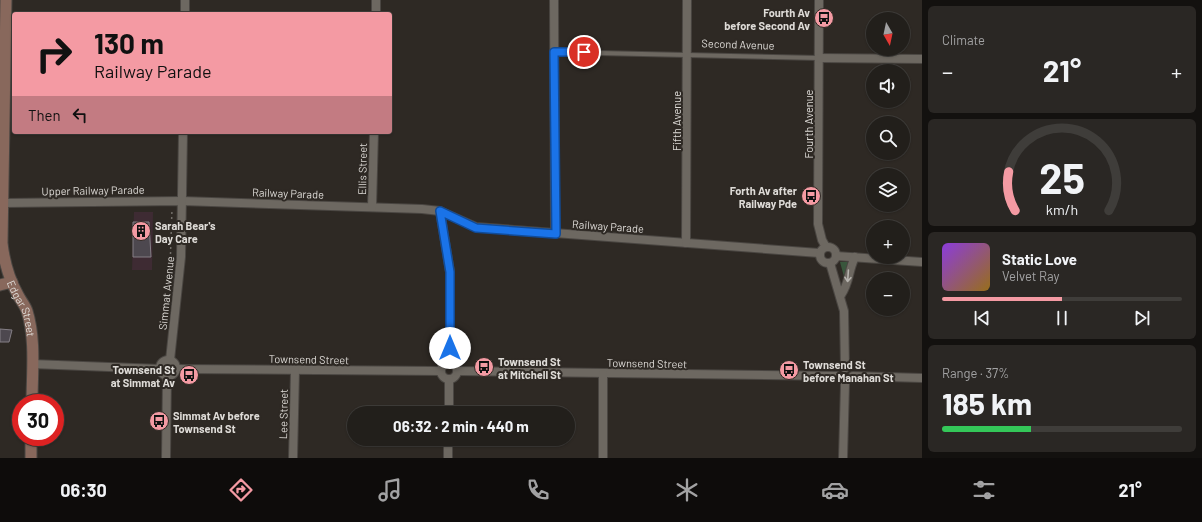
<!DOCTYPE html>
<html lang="en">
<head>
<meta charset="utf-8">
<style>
  :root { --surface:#221f1b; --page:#2a2724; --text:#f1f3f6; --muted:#a2a2a3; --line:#3f3d3a; --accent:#f49aa3 }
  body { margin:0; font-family:Barlow,sans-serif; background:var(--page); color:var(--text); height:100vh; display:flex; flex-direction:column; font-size:15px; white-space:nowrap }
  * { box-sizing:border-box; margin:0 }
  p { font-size:13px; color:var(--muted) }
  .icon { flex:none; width:22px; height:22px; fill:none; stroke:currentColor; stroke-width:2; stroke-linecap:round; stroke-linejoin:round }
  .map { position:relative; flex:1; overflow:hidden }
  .details { display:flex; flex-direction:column; gap:6px; padding:6px; background:#13110f; width:280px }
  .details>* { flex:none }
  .banner { position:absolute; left:12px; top:12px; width:380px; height:122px; border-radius:4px; box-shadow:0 1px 3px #0004,0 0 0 1px var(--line); background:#f49aa3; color:#111; overflow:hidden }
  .needle { width:26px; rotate:171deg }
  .buttons { position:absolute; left:866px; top:12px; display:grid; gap:8px }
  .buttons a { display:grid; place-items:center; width:44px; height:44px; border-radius:50%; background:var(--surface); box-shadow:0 1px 3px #0004,0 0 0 1px var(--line); font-size:20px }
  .speed { position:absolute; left:12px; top:394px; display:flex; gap:8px; font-size:20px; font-weight:700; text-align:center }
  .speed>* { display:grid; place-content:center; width:52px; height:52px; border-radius:50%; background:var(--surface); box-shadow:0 1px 3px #0004,0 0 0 1px var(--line); line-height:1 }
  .speed .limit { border:6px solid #d22; background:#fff; color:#111 }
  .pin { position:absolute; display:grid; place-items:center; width:34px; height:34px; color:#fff; margin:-17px; border:2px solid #fff; border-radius:50%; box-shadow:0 1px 4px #0007 }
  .me { position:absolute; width:44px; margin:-22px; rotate:0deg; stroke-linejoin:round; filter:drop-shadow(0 0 3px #0008) }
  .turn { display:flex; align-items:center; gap:14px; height:84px; padding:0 16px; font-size:18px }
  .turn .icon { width:52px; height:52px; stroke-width:2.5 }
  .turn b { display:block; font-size:28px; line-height:34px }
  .then { display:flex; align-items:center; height:38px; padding:0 16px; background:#0003; gap:8px; font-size:15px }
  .big { font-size:30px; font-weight:700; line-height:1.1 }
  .details .card { flex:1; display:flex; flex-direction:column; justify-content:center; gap:6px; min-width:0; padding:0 14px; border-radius:6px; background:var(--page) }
  .details .dial { align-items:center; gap:0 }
  .dial svg { height:104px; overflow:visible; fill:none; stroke:var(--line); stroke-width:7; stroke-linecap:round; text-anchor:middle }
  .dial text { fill:var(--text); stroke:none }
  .song { display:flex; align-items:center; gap:12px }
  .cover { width:48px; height:48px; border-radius:6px; background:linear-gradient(135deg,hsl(270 70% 55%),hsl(40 70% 35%)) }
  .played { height:4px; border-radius:2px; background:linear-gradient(90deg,var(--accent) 50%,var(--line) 50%) }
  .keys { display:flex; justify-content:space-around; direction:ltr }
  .heat { display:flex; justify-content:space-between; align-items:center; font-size:22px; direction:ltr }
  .charge { height:6px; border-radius:3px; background:linear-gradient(90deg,#34c759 37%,var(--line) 0) }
  .trip { position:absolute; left:347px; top:406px; width:228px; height:40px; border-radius:20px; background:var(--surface); box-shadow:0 1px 3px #0004,0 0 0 1px var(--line); font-weight:700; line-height:40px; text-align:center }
  .dock { display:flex; height:64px; justify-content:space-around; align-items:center; background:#0e0c0b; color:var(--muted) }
  .dock .icon { width:28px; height:28px }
  .dock .current { color:var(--accent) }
  .dock b { font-size:18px; color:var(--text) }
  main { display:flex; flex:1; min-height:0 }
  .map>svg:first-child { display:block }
  .education { fill:#3e2b33 }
  .green { fill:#39563c }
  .building { fill:#4d484f; stroke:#847e85 }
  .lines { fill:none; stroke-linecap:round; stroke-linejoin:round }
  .lane-casing { stroke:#4a4642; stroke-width:6 }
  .street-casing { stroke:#4a4642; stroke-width:10 }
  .secondary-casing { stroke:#4a4642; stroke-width:13 }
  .path { stroke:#726e69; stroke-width:1.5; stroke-dasharray:2 3; stroke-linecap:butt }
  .lane { stroke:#6d6861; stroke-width:4 }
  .street { stroke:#6d6861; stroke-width:8 }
  .secondary { stroke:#88685c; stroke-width:11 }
  .oneway { stroke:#b6b3ae }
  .route-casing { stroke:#114b97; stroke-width:10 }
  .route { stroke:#1a73e8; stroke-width:7 }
  .labels { text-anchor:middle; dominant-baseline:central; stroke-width:4; stroke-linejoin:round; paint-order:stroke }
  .poi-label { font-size:11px; font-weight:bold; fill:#dedbd7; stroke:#2e2924; text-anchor:start }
  .street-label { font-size:11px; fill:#dedbd7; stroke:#2e2924 }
</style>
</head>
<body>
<main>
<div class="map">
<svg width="922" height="458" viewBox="0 0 922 458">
  <rect width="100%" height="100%" fill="#2e2924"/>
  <path class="education" d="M134 212H153L152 270H132Z"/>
  <path class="green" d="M840 262H848L846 268V284Z"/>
  <g class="building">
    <path d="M133 222H149L151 257H133Z"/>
    <path d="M0 329 12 330 9 342H0Z"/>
  </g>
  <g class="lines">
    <defs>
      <path id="lane" d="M554 52 819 58"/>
      <g id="street">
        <path d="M554 0 555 234"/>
        <path d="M819 0 818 224 822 240 826 247"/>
        <path d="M185 14V0"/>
        <path d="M376 14V0"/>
        <path d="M819 58 922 59"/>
        <path d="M3 203 182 201 422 209 440 211 476 227 819 253"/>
        <path d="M372 207 374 132"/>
        <path d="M440 211 450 272V363"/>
        <path d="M686 243 687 0"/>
        <circle cx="828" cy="255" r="8"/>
        <path d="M836 256 922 262"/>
        <path d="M830 263 844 311 845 368"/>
        <path d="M841 295C850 282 848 271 855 257"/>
        <circle cx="168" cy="368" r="8"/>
        <path d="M170 360 181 257 183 132"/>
        <circle cx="449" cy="371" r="8"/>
        <path d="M32 364 160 369"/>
        <path d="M176 369 441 371"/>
        <path d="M457 371 837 376"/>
        <path d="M853 376 922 378"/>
        <path d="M449 413V379"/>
        <path d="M166 458 167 376"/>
        <path d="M293 458 295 371"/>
        <path d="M448 458V439"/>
        <path d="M603 458V374"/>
        <path d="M843 458 845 384"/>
      </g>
      <g id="secondary">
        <path id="s1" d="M6 0 2 243C4 261 9 279 18 295 21 301 25 305 27 311 36 340 32 373 32 403"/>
        <path d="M0 285 12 282"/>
        <path d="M31 458V437"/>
      </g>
    </defs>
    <use href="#lane" class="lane-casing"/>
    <use href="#street" class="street-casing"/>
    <use href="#secondary" class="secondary-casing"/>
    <path class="path" d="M170 269 172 209"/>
    <use href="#lane" class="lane"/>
    <use href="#street" class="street"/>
    <use href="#secondary" class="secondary"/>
  </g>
  <defs><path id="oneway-shaft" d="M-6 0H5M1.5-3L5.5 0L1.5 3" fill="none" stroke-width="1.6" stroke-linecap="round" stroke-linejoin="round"/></defs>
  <use class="oneway" href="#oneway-shaft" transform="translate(848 276) rotate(94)"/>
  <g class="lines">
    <defs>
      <path id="route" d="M450 348V272L440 211 476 228 556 234 554 52H584"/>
    </defs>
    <use href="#route" class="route-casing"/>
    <use href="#route" class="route"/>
  </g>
  <defs>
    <symbol id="bus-disc" viewBox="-11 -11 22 22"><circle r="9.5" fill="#f49aa3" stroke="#2e2924"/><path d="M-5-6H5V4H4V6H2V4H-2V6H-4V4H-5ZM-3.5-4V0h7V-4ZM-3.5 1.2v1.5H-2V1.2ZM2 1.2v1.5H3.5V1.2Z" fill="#111"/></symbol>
    <symbol id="building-disc" viewBox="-11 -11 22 22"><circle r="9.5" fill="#f49aa3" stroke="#2e2924"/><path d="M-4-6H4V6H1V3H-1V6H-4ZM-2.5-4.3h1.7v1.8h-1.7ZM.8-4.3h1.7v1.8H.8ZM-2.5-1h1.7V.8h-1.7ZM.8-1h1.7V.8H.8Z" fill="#111"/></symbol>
  </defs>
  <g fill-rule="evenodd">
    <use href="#bus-disc" x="813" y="7" width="22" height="22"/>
    <use href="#bus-disc" x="800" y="185" width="22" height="22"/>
    <use href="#building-disc" x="130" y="220" width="22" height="22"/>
    <use href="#bus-disc" x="473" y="356" width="22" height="22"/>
    <use href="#bus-disc" x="778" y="359" width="22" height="22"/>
    <use href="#bus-disc" x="178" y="364" width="22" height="22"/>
    <use href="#bus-disc" x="148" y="410" width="22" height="22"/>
  </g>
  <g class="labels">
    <g class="poi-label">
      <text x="810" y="12" text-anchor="end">Fourth Av<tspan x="810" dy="13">before Second Av</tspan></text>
      <text x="797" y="190" text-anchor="end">Forth Av after<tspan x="797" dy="13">Railway Pde</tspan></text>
      <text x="155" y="225">Sarah Bear's<tspan x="155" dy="13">Day Care</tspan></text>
      <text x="498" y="361">Townsend St<tspan x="498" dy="13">at Mitchell St</tspan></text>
      <text x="803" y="364">Townsend St<tspan x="803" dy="13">before Manahan St</tspan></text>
      <text x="175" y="369" text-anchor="end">Townsend St<tspan x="175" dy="13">at Simmat Av</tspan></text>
      <text x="173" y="415">Simmat Av before<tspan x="173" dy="13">Townsend St</tspan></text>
    </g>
    <g class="street-label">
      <text transform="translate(738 44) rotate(2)">Second Avenue</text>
      <text transform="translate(676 121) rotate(-90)">Fifth Avenue</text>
      <text transform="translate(808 124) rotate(-90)">Fourth Avenue</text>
      <text transform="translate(362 169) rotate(-89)">Ellis Street</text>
      <text transform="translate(93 190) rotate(-1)">Upper Railway Parade</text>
      <text transform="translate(288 193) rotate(2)">Railway Parade</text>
      <text transform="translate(608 226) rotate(4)">Railway Parade</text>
      <text transform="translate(166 293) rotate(-84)">Simmat Avenue</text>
      <text stroke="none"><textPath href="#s1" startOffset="312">Edgar Street</textPath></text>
      <text transform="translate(309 359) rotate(1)">Townsend Street</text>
      <text transform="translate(647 363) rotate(1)">Townsend Street</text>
      <text transform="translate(283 414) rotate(-89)">Lee Street</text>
    </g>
  </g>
</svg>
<div class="buttons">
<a><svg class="needle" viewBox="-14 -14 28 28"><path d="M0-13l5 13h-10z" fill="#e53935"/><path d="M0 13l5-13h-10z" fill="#a2a2a3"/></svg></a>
<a><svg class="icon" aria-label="sound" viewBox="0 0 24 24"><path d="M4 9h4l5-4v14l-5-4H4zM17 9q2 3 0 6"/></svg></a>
<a><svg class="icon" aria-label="search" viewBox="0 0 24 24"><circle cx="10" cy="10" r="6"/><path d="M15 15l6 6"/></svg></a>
<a><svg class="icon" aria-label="layers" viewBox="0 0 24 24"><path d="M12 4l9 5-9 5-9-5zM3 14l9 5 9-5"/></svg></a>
<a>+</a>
<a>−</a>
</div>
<div class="speed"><div class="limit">30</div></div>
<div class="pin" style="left:584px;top:52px;background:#d93025"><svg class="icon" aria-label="arrive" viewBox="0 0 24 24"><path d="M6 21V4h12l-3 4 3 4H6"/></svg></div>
<svg class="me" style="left:450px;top:348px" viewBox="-20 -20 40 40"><circle r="19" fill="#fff"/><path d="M0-13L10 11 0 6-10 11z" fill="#1a73e8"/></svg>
<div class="trip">06:32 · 2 min · 440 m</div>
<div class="banner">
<div class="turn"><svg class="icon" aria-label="right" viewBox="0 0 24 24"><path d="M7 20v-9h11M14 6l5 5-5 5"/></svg><div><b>130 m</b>Railway Parade</div></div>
<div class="then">Then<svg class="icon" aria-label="left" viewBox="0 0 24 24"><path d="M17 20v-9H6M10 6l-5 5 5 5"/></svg></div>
</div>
</div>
<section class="details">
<div class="card"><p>Climate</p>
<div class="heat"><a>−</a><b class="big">21°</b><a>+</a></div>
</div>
<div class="card dial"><svg viewBox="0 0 100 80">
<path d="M14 69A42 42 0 1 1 86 69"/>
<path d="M14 69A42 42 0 0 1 9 39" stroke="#f49aa3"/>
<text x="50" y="56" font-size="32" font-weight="700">25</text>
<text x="50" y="72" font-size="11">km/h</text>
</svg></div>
<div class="card">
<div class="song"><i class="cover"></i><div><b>Static Love</b><p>Velvet Ray</p></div></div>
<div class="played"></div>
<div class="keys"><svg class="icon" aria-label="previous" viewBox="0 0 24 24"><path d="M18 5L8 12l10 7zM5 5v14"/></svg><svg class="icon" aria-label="pause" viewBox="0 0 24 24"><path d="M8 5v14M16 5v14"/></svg><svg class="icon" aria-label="next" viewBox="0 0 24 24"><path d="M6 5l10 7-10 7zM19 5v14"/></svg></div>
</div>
<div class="card"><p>Range · 37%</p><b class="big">185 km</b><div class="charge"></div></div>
</section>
</main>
<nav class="dock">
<b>06:30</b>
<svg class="icon current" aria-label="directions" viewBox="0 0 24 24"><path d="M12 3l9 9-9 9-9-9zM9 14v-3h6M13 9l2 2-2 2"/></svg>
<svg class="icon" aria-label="music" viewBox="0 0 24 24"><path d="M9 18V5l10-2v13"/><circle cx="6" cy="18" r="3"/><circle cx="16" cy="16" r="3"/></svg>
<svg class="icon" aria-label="phone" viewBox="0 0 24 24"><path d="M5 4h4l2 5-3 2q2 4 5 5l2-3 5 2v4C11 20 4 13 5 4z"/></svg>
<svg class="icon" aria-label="climate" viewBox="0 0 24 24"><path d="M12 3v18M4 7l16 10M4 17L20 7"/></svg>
<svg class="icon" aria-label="car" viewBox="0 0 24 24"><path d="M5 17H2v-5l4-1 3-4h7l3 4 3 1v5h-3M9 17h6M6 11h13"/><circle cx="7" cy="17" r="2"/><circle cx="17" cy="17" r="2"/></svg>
<svg class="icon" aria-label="filters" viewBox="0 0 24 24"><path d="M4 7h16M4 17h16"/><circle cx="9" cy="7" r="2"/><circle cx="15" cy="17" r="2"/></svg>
<b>21°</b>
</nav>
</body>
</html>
